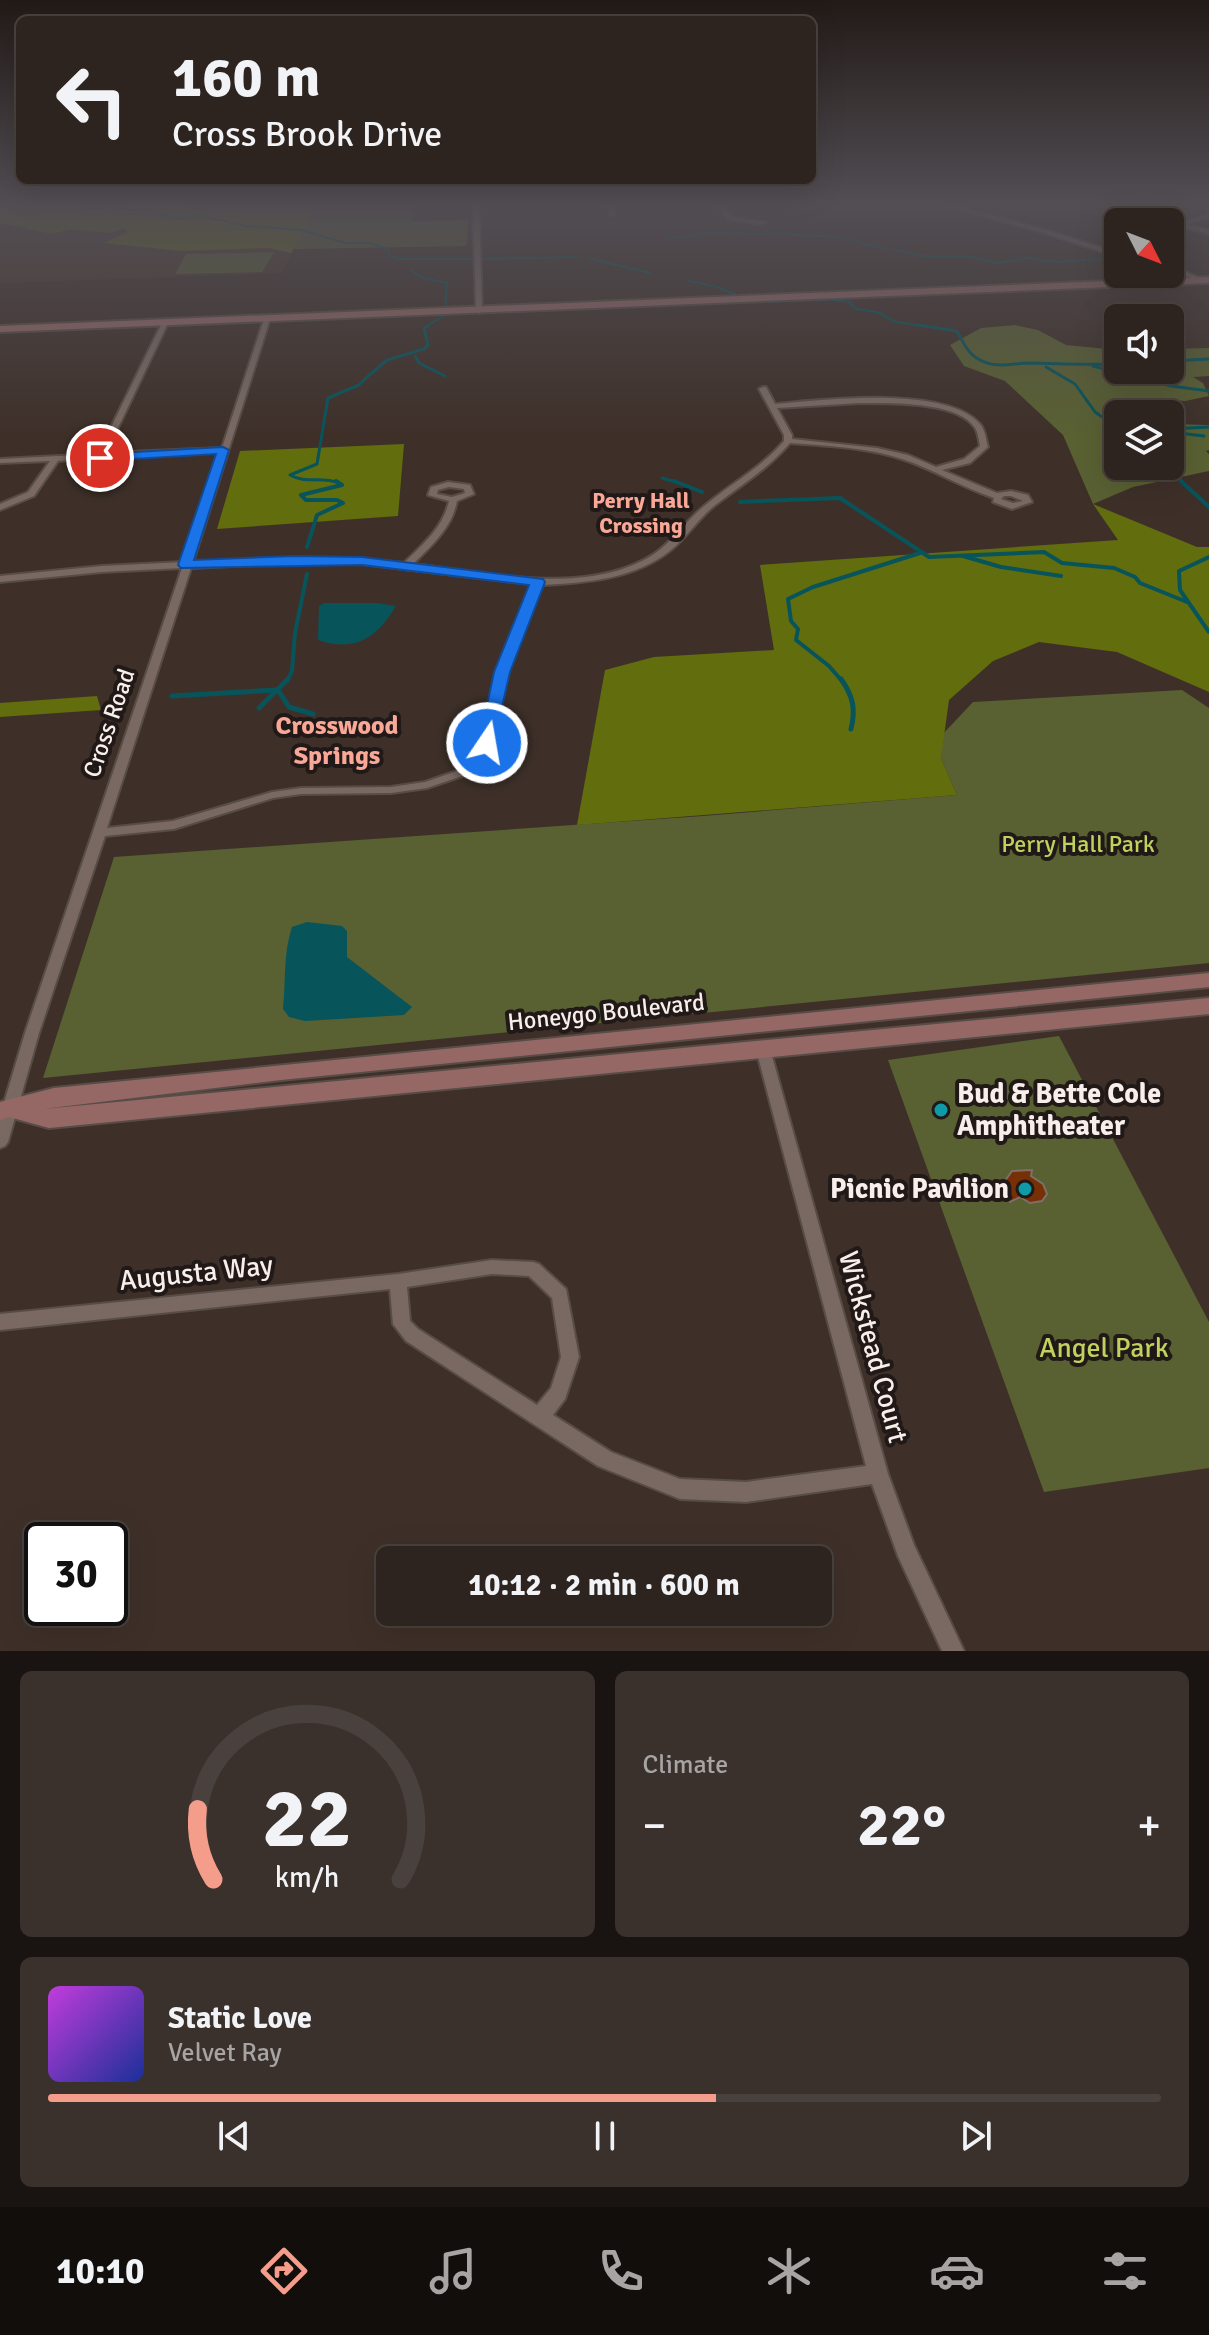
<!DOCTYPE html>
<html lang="en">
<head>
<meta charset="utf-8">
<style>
  :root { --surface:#2e241f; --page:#3a302c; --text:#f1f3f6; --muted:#a7a4a4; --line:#49413d; --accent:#f49d8b }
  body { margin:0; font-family:Signika,sans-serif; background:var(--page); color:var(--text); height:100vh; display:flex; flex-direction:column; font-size:30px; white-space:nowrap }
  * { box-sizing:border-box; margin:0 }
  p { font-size:26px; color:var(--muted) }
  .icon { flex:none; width:44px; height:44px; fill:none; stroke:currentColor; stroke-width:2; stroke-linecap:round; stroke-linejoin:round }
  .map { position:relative; height:1651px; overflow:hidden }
  .panel { display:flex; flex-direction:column; gap:20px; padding:20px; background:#191411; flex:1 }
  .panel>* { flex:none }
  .top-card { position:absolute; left:16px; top:16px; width:800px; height:168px; border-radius:12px; box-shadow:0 8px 32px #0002,0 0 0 2px var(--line); background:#2e241f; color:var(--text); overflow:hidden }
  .needle { width:52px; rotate:132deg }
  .buttons { position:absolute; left:1104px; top:208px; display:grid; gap:16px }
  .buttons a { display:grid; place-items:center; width:80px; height:80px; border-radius:12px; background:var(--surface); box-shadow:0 8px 32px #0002,0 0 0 2px var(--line); font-size:40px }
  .speed { position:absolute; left:24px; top:1522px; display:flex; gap:16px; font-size:40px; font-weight:700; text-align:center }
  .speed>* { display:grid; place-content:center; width:104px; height:104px; border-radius:50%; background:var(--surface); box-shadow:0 8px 32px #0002,0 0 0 2px var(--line); line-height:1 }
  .speed .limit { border:4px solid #111; border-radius:12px; background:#fff; color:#111 }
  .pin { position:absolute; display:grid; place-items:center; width:68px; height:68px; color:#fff; margin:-34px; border:4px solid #fff; border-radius:50%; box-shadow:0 2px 8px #0007 }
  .me { position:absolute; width:88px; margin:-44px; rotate:12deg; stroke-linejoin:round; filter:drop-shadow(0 0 6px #0008) }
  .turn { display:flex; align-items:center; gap:28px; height:168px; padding:0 24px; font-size:36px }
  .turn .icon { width:104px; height:104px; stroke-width:2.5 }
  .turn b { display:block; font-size:56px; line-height:68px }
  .big { font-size:60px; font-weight:800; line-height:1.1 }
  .panel .widget { flex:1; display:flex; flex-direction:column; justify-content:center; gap:12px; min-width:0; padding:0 28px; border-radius:12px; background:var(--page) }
  .panel .dial { align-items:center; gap:0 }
  .dial svg { height:208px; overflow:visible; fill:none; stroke:var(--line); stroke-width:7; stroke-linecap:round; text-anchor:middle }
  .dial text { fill:var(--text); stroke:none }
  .song { display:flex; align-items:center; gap:24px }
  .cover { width:96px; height:96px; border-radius:12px; background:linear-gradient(135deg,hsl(290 70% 55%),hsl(230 70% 35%)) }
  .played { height:8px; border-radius:4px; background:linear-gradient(90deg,var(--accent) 60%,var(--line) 60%) }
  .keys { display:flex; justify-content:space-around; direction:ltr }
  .heat { display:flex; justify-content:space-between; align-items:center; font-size:44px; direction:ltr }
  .panel .tiles { flex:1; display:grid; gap:20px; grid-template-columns:1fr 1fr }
  .widget:last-child { grid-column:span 2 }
  .trip { position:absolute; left:376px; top:1546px; width:456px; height:80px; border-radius:12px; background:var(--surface); box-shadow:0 8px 32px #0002,0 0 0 2px var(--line); font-weight:800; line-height:80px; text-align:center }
  .menu { display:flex; height:128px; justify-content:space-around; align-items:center; background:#120e0c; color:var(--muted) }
  .menu .icon { width:56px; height:56px }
  .menu .current { color:var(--accent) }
  .menu b { font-size:36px; color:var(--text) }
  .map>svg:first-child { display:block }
  .built { fill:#4b362d }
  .green { fill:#596032 }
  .forest { fill:#626d0d }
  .water { fill:#07545b }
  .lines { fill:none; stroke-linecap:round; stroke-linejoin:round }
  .stream-far3 { stroke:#07545b; stroke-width:2 }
  .stream-far2 { stroke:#07545b; stroke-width:3 }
  .stream-far1 { stroke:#07545b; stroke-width:4 }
  .stream { stroke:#07545b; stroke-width:5 }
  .building { fill:#772f05; stroke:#7f6f68; stroke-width:2 }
  .street-casing { stroke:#574c46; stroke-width:4 }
  .secondary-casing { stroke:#574c46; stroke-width:4 }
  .street { fill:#796962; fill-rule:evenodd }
  .secondary { fill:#956866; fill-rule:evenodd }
  .route { fill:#1a73e8; stroke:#114b97; stroke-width:2 }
  .culture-dot { fill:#0f9aa8; stroke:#201917; stroke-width:3 }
  .labels { text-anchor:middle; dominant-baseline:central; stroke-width:8; stroke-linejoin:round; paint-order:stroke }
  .far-neighbourhood-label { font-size:22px; font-weight:bold; fill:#f9a897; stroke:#201917 }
  .street-label { font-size:24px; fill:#f8efeb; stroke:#201917 }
  .park-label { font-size:24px; fill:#c1d15e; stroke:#201917 }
  .neighbourhood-label { font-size:26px; font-weight:bold; fill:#f9a897; stroke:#201917 }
  .near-poi-label { font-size:28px; font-weight:bold; fill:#f8efeb; stroke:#201917; text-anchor:start }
  .near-street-label { font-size:28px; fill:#f8efeb; stroke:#201917 }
  .near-park-label { font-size:28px; fill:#c1d15e; stroke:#201917 }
</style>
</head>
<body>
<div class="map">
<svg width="1209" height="1651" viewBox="0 0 1209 1651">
  <rect width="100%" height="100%" fill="#3e3029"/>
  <path class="built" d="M0 203H192L188 210 314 209 282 273 0 283Z"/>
  <g class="green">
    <path d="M192 203H411L412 221 468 220 467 243 465 246 293 249 313 209 187 210Z"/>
    <path d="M274 252 262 272 175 274 186 254Z"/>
    <path d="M1015 325 1038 330 1066 345 1118 350V370H1170V349L1209 348V376L1193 377 1203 383 1209 396 1185 401 1137 398 1147 414H1118V466H1170V424L1209 425V450L1206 451 1209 454V471L1133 487 1093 504 1063 435 1005 381 964 366 950 345 981 328Z"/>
    <path d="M1182 690 1209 708V963L43 1078 114 857 703 816 957 795 941 758 942 735 973 702Z"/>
    <path d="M1059 1036 1209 1322V1468L1044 1492 888 1060Z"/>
  </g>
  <g class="forest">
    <path d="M0 203H192L188 210 314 209 291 253 269 248 181 251 104 243 128 232 124 228 111 233 70 229 53 234 0 223Z"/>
    <path d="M404 444 398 516 217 529 240 451Z"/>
    <path d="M1093 504 1197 547H1209V692L1117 652 1039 642 993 661 949 700 941 758 957 795 577 825 605 670 654 657 774 650 760 565 1118 540Z"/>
    <path d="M97 696 101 710 0 717V703Z"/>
  </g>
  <g class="water">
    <path d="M324 603H377L396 606C377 637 356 653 318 640L319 606Z"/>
    <path d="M307 922 342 926 347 931V957L412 1007 404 1015 305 1021 289 1017 283 1009C286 981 283 954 292 927Z"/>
  </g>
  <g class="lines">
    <g class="stream-far3">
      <path d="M87 203 81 208 115 207 176 218 200 216 246 226 301 230 345 243H369L388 249 390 256 399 259H471"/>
      <path d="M774 234 839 237 888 250"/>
      <path d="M667 239 709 233 770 234"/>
      <path d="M895 250 923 256 971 257 997 263 1029 258 1055 262 1115 258"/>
      <path d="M588 258 650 273"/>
      <path d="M484 259 576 257"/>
      <path d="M411 270 423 278 447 283 445 311"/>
      <path d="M689 281 718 287 752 302 827 300"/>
      <path d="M833 300 849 302 856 309 877 312 896 322 931 327"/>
      <path d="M425 327 447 314"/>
    </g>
    <g class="stream-far2">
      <path d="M918 325 957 331C963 342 968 354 980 360 997 369 1012 363 1030 363 1059 364 1088 365 1118 364"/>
      <path d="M415 356 419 363 445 376"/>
      <path d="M1170 361 1209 359"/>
      <path d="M1093 366 1171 386 1209 391"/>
      <path d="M1046 367 1075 384 1095 412 1118 428"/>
      <path d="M372 373 387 360 424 349 428 345 424 328 429 325"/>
      <path d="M1170 429 1209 427"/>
      <path d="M1170 432 1204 436"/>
      <path d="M1172 469 1183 483"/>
      <path d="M662 478 679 483"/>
      <path d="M339 483C323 476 305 484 290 475L317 464 328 398 359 385 370 374"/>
    </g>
    <g class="stream-far1">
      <path d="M674 481 702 492"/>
      <path d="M1181 481 1209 507"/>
      <path d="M740 502 840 498 929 557 1044 552 1062 563 1114 568 1135 577 1140 583 1187 602"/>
      <path d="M307 547 317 515 343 503 337 500H306L301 495 342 485 336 481"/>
      <path d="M963 556 1001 567 1061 576"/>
      <path d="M1209 557 1179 571 1180 590 1209 632"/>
      <path d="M287 681 292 671 295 633 307 574"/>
      <path d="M842 681 829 666 796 640 798 629 791 621 788 599 813 587 920 553"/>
    </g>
    <g class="stream">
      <path d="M841 679C853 696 856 709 851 729"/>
      <path d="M278 690 289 707 313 714"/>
      <path d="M172 696 277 690"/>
      <path d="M259 708 288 679"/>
    </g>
  </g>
  <path class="building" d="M1032 1170 1031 1176 1043 1184 1047 1194 1042 1201 1030 1203 1020 1197 1010 1202 1002 1185 1012 1171Z"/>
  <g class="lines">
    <defs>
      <g id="street">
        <path d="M473 203H479L482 311 479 313 476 311Z"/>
        <path d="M606 203H612L615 216 610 215Z"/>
        <path d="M715 203H721L731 217 765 222 762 224 727 219Z"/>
        <path d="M936 203H945L1049 231 1118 253V257L1045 233Z"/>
        <path d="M1092 203H1101L1179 223 1209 214V218L1184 224 1209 230V234Z"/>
        <path d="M1170 265 1202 279 1203 280 1198 281 1170 269Z"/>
        <path d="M1160 274H1168L1182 281 1177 282Z"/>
        <path d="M267 317 270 319 193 562C264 559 333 555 404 563 422 545 443 528 449 501L428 495 431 487 448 482 470 485 474 494 457 501C452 528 431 546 413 564 486 573 588 597 654 554 673 541 686 521 703 507 730 484 761 468 784 441V435L759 389 763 387H766L775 404C822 400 946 385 980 424 985 429 986 440 988 447L970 463 942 470 997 493 1011 491 1028 495 1032 502 1012 509 993 502 994 498C961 487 933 469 902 459 866 447 827 446 790 443 768 469 740 486 714 506 698 519 687 537 671 550 635 579 586 583 542 585L507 672 493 743 477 766 465 775 427 788 391 793 301 794 273 798 174 829 105 836 39 1033 8 1142 5 1146 0 1148V1116L25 1033 182 568 102 572 0 582V576L102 566 184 562 220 452 104 458 100 460 96 459 58 461 34 496 0 510V504L28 492 50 461 0 463V459L98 454 162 323 165 321 168 323 106 453 222 448 264 319ZM859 403C887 403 959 401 975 428 978 432 979 441 980 446L964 459 936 467 908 455 877 448 792 439V435L777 408ZM449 487 464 489 465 493 452 497 437 494 438 490ZM1004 496H1011L1023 501 1013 503 1001 499ZM294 563 362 564 532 584 497 672 481 743 469 762 457 771 425 782 391 787 301 788 272 792 173 821 107 828 191 568Z"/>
        <path d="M763 1044 768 1045 770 1049 888 1474 914 1545 964 1651H942L898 1556 872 1484 746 1502 680 1499 598 1466 406 1341 393 1324 390 1289 0 1330V1314L398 1274 492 1260 533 1262 539 1264 566 1289 579 1357 565 1399 553 1415 611 1452 680 1479 746 1482 866 1466 756 1049 758 1045ZM492 1274 529 1276 552 1298 561 1357 551 1388 537 1405 418 1329 410 1321 407 1287Z"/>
      </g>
      <g id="secondary">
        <path d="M1209 277V283L0 332V326Z"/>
        <path d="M1209 973V987L281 1080 43 1109 1209 998V1014L49 1128 9 1117 0 1120V1102L54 1088Z"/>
      </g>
    </defs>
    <use href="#street" class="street-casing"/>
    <use href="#secondary" class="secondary-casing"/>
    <use href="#street" class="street"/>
    <use href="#secondary" class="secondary"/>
  </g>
  <linearGradient id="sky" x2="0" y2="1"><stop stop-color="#221a17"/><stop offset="0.47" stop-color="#524e54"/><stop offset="1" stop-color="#524e54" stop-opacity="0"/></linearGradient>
  <rect width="1209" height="434" fill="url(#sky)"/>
  <path class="route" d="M223 447 229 450 194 560 294 556 362 557 543 579 545 582 510 672 493 746 487 748 479 743 494 672 529 585 362 565 181 568 178 565 216 454 100 461 94 458 100 454Z"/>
  <g class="culture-dot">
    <circle cx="941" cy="1110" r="8"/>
    <circle cx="1025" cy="1189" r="8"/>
  </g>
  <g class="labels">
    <g class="far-neighbourhood-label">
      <text x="641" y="500">Perry Hall<tspan x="641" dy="25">Crossing</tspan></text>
    </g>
    <g class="street-label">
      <text transform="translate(109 723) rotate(-71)">Cross Road</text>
      <text transform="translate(606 1012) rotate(-6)">Honeygo Boulevard</text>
    </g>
    <g class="park-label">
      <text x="1078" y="844">Perry Hall Park</text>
    </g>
    <g class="neighbourhood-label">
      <text x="337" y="726">Crosswood<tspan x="337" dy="30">Springs</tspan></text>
    </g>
    <g class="near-poi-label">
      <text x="957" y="1094">Bud &amp; Bette Cole<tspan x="957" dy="32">Amphitheater</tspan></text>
      <text x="1009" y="1189" text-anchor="end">Picnic Pavilion</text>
    </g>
    <g class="near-street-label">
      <text transform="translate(196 1273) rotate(-6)">Augusta Way</text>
      <text transform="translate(873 1347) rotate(75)">Wickstead Court</text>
    </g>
    <g class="near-park-label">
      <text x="1104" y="1348">Angel Park</text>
    </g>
  </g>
</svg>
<div class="buttons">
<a><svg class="needle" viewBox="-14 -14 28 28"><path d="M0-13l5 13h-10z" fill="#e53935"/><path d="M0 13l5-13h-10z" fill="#a7a4a4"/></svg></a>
<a><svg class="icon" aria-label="sound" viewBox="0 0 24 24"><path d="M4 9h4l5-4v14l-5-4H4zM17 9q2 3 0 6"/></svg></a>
<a><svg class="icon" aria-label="layers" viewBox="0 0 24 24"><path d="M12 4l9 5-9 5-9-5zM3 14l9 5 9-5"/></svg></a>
</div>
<div class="speed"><div class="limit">30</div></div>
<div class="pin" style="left:100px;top:458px;background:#d93025"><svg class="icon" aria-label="arrive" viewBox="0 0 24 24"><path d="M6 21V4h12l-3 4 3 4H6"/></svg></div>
<svg class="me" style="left:487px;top:743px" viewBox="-20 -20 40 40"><circle r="17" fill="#1a73e8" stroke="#fff" stroke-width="3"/><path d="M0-11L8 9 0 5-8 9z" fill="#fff"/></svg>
<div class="trip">10:12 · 2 min · 600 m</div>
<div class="top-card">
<div class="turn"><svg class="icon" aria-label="left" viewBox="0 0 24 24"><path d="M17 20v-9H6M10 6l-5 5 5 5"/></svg><div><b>160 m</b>Cross Brook Drive</div></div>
</div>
</div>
<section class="panel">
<div class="tiles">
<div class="widget dial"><svg viewBox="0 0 100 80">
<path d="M14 69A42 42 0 1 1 86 69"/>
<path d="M14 69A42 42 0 0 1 8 42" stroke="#f49d8b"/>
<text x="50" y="56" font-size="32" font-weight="700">22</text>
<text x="50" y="72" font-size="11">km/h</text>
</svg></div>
<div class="widget"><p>Climate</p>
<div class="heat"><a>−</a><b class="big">22°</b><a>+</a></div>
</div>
<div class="widget">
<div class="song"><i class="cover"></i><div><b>Static Love</b><p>Velvet Ray</p></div></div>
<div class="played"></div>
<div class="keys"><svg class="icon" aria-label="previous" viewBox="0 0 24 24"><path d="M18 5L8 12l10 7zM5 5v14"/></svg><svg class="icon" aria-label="pause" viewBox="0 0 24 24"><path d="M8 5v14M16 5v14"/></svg><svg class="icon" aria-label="next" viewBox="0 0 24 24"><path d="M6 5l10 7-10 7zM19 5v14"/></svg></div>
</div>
</div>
</section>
<nav class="menu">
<b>10:10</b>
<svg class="icon current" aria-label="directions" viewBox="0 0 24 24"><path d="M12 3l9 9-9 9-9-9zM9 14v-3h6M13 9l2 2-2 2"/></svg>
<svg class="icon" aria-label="music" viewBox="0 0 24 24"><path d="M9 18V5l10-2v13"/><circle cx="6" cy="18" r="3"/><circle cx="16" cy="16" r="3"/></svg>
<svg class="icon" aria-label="phone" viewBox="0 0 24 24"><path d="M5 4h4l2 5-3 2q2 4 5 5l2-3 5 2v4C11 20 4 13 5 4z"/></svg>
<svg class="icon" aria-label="climate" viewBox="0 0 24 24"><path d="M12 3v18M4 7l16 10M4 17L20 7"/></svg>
<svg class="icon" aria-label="car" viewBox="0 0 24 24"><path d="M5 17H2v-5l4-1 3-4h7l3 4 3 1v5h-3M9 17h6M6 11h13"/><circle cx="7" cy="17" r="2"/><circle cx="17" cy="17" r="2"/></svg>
<svg class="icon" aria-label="filters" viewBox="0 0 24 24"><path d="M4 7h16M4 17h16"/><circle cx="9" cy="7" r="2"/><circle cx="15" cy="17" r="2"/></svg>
</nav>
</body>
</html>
